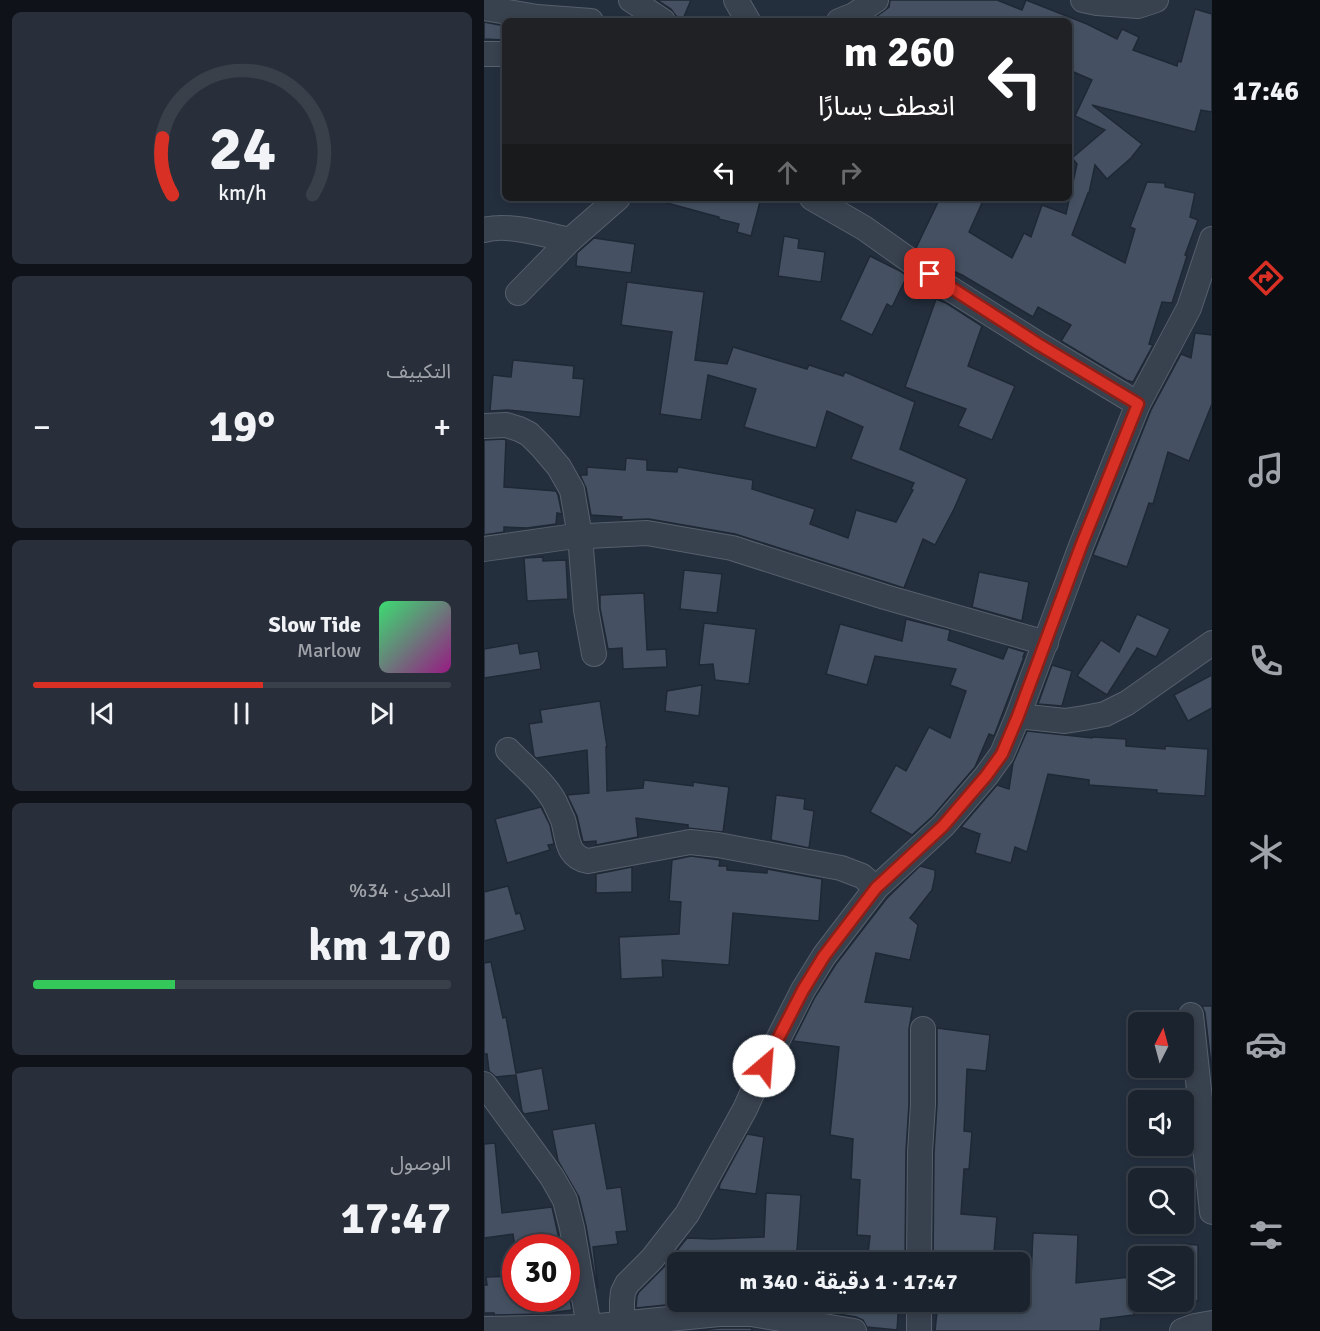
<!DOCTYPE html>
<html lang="ar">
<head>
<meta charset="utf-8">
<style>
  :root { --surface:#1b232e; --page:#282f3a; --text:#f1f3f6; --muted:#a0a4aa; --line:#39404a; --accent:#d93025 }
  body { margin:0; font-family:Signika,"Noto Sans Arabic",sans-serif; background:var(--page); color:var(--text); direction:rtl; height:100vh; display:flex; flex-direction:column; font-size:22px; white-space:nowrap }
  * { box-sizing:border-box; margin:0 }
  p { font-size:20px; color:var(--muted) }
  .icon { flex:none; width:33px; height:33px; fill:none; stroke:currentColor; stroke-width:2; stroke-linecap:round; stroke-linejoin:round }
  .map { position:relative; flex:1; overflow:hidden; direction:ltr }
  .side { display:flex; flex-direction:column; gap:12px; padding:12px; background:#0f1319; width:484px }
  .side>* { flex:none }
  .banner { position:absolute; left:18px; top:18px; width:570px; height:183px; border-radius:9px; box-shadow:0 3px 9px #0003,0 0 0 2px var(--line); direction:rtl; background:#202124; color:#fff; overflow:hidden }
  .needle { width:39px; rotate:6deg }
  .tools { position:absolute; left:644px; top:1012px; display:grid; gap:12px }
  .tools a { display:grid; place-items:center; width:66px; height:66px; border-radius:9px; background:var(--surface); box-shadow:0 3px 9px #0003,0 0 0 2px var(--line); font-size:30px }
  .speed { position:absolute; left:18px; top:1234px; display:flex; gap:12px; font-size:30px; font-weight:700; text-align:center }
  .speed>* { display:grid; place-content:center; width:78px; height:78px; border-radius:50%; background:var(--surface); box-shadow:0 3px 9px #0003,0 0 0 2px var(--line); line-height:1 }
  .speed .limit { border:9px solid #d22; background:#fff; color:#111 }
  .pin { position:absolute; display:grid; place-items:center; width:51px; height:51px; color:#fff; margin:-26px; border-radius:12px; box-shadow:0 3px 9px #0006 }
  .me { position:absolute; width:66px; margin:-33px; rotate:27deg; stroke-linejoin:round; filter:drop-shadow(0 0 4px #0008) }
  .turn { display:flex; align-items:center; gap:21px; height:126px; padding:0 18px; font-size:27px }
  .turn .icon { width:78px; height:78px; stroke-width:2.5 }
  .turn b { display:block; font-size:42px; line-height:51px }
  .lanes { display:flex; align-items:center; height:57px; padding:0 18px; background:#0003; justify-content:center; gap:30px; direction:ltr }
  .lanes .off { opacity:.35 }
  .big { font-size:45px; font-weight:700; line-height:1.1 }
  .side .tile { flex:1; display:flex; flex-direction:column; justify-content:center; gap:9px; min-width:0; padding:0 21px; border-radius:9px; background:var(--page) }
  .side .dial { align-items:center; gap:0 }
  .dial svg { height:156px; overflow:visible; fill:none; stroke:var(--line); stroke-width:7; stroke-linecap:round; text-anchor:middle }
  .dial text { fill:var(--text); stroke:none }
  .song { display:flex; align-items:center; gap:18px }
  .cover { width:72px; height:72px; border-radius:9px; background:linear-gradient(135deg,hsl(140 70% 55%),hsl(310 70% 35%)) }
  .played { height:6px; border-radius:3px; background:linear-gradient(90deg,var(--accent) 55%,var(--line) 55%) }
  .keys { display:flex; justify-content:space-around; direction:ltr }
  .heat { display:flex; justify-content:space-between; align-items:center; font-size:33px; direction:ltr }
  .charge { height:9px; border-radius:4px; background:linear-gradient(90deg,#34c759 34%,var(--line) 0) }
  .trip { position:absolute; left:183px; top:1252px; width:363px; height:60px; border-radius:9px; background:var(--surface); box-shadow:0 3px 9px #0003,0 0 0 2px var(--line); font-weight:700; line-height:60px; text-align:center; direction:rtl }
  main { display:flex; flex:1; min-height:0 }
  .tabs { display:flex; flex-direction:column; width:108px; justify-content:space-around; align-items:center; background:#0b0e12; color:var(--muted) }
  .tabs .icon { width:42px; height:42px }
  .tabs .current { color:var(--accent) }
  .tabs b { font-size:27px; color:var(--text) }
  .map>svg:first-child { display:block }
  .building { fill:#455162; stroke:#1f2835; stroke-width:1.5 }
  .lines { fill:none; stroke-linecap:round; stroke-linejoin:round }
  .minor-casing { stroke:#565f6c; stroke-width:26 }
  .minor { stroke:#38414e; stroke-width:24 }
  .route-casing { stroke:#8d1f18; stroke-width:15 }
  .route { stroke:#d93025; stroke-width:10 }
</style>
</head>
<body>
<main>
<nav class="tabs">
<b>17:46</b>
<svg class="icon current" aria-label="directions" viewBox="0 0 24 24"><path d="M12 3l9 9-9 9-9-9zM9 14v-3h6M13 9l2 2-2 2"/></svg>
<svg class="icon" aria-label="music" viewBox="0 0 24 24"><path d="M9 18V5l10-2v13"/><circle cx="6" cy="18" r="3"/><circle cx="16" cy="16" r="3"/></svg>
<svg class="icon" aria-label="phone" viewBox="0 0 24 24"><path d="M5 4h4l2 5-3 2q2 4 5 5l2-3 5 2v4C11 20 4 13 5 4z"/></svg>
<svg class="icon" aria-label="climate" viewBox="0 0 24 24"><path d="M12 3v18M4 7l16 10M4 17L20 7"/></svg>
<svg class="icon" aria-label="car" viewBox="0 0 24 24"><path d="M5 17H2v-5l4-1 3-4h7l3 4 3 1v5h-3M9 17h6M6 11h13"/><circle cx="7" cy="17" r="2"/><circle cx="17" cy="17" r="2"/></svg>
<svg class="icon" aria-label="filters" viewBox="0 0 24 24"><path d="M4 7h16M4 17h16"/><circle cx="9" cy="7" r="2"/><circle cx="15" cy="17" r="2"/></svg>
</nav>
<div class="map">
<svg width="728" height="1331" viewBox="0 0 728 1331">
  <rect width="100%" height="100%" fill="#242f3e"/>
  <g class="building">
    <path d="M173 0H207L199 19 192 16 187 9Z"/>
    <path d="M406 0H513L538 10 542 0 603 24 633 39 638 29 655 37 649 50 693 66 694 61 697 62 711 9 728 14V112L717 110 711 132 608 105 658 144 647 158 623 179 611 165 605 193H604L588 235 641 263 651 229 646 227 663 182 681 183V187L711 193 706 217 714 220 701 255 703 256 688 303 678 302 665 344 669 345 649 382 642 380 577 341 587 325 554 307 549 317 478 275 458 266 432 248 456 198H488L498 203 485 232 528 258 540 233 547 237 558 205 582 214 593 164 588 158 621 130 591 116 608 80 585 70V21H386L400 11 405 7Z"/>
    <path d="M0 22 21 26V40L0 39Z"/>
    <path d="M184 198H277L267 236 253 232 255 224 235 219V217L183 203Z"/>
    <path d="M300 236 315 239 314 248 341 252 337 282 294 276Z"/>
    <path d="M110 238 151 244 147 273 92 266 93 253Z"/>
    <path d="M386 256 416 271 423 276 408 307 403 304 388 335 356 320Z"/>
    <path d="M143 282 220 292 211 360 243 364 249 347 323 369 325 365 359 376 361 372 431 402 416 449 483 479 470 509 451 545 439 539 420 588 251 534 165 519 137 520 138 517 107 515 102 488 96 475H103V467L141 470 142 458 163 460V470L193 472 194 467 269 480 268 489 331 509 326 524 364 538 372 510 412 522 429 490 427 489 430 483 367 459 379 427 343 411 332 448 260 427 272 389 224 375 217 420 176 414 188 332 137 325Z"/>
    <path d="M452 299 462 303 498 326 484 366 531 386 508 440 474 426 482 409 421 387Z"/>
    <path d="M711 333 728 335V404L705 461 684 452 669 504 665 503 643 567 609 555 667 410 697 354 707 358Z"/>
    <path d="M29 360 90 366 89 378 100 379 96 417 24 410 6 411 9 375 27 377Z"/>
    <path d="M20 439 22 440 20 487 72 491 74 495 78 514 73 513 72 524 43 528 20 527V532L0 535V440Z"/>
    <path d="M59 557V561L82 560 84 599 43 601 40 558Z"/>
    <path d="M200 570 238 574 233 613 196 609Z"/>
    <path d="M495 572 545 582 538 621 488 607Z"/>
    <path d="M160 593 163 650 182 649 183 667 139 669 138 648 124 649 116 608V595Z"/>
    <path d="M653 614 686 629 672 657 653 648 623 695 593 676 617 640 635 652Z"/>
    <path d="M422 619 466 630 464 640 519 659 524 647 541 652 539 657H540L510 736 505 734 491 767 449 816 428 835 386 812 412 765 422 771 445 727 466 738 482 691 466 685 472 669 391 656 383 685 342 674 356 624 418 641Z"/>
    <path d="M220 623 272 629 265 684 231 680 229 664 215 665Z"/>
    <path d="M34 643 36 654 54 651 57 669 0 678V649Z"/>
    <path d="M568 665 588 671 578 706 554 704Z"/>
    <path d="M728 675V708L704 721 690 695Z"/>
    <path d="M218 685 215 716 181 711 183 691Z"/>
    <path d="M116 701 123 747H122L123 791 159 788 160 780 209 786V782L245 787 239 832 204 828V825L152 818 154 837 112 845V841L99 842 93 816 83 795 105 793 103 750 52 758 50 756 45 724 58 722 56 710Z"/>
    <path d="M543 731 608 738V737L642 739V746L681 749V746L724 749 721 796 673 793V790L605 785V780L564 774 543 852 531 847 527 863 491 853 496 834 477 827 513 785 525 789 529 763Z"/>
    <path d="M292 795 321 799 320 809 330 811 325 848 287 840Z"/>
    <path d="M57 807 66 825 70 844 64 845 66 850 23 863 11 819Z"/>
    <path d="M207 856 236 860 235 866H243V870L283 873V869L338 879 335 921 249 913 245 965 178 960 179 977 137 979 135 937 195 934 197 902 185 901 188 860Z"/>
    <path d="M436 866 451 870V876L448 890 426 918 434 925 426 960 392 953 381 1002 429 1007 425 1029V1104L422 1151 421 1263H383L386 1236 373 1235 376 1180 367 1179 369 1139 346 1135 355 1047 309 1041 331 997 352 964 403 898Z"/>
    <path d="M148 867V892L112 893V874Z"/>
    <path d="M24 886 32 914 36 913 41 930 0 941V892Z"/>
    <path d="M7 962 19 1018 22 1017 32 1073 58 1068 65 1110 40 1114 38 1111 32 1075 12 1077 5 1071 3 1054H0V963Z"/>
    <path d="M718 1006H728V1073L721 1013Z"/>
    <path d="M453 1028 506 1035 502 1071 483 1069 480 1131 488 1132 485 1169H480L477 1214 513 1217 509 1263H449L450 1153 453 1104Z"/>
    <path d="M111 1123 123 1189 137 1187 143 1231 132 1232 134 1244 109 1247 114 1288H113L102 1226 95 1197 74 1161 68 1130Z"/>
    <path d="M263 1134 280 1137 272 1194 235 1189 236 1184Z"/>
    <path d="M11 1143 18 1213 68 1207 77 1248H31L29 1234 0 1238V1144Z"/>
    <path d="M282 1193 317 1195 312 1263H228V1256L194 1257V1302H212L152 1308 153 1296 155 1292 179 1268 203 1238 228 1239 280 1237Z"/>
    <path d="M549 1233 594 1235 592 1283 646 1277 650 1315 617 1319 616 1331H451L454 1302H536V1276L547 1277Z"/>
    <path d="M699 1244 714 1245V1301H699Z"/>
    <path d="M32 1276V1299H86L88 1310 58 1314 10 1315V1313H0V1285H3L2 1277Z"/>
    <path d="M320 1302H415L413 1330 383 1327 379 1320 372 1317 320 1308Z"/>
    <path d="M236 1328H266L268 1329V1331H208Z"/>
  </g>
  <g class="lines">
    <defs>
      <g id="minor">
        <path d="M147 0 179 21"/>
        <path d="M252 0 264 21"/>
        <path d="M599 0 613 3 654 6 672 0"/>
        <path d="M0 8 53 17 107 21"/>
        <path d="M355 21 370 15 392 0"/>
        <path d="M0 54H21"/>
        <path d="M0 230C24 223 61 235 86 240"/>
        <path d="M34 293 86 240 134 198"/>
        <path d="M654 404 705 308 728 239"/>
        <path d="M0 426 22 425 35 429 45 434 58 447 75 467 88 490 96 536 102 610 110 654"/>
        <path d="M0 549 84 537 163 533 248 548 401 597 562 643"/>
        <path d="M534 716 581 721 600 718 621 714 643 703 728 643"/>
        <path d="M24 750C39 766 65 786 73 807 75 811 77 816 79 820 84 837 82 857 104 861L206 842 234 845 357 868 378 876 392 888"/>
        <path d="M707 1015 728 1212"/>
        <path d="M0 1084 68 1177 81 1200 88 1228 105 1327"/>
        <path d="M435 1263 436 1152 439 1104V1029"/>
        <path d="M0 1329 105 1327 235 1314H267L370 1331"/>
        <path d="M138 1331V1301L139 1292 143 1284 168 1259 203 1214 261 1109 280 1067 319 990 340 956 392 888 459 826 502 776 518 754 534 716 597 546 654 404 554 344 462 286 380 228 328 198"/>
        <path d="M435 1331V1302"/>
        <path d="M698 1331 711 1326 728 1323"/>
      </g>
    </defs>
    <use href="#minor" class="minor-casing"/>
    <use href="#minor" class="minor"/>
  </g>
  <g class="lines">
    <defs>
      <path id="route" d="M280 1066 319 990 340 956 392 888 459 826 502 776 518 754 534 716 597 546 654 404 554 344 446 274"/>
    </defs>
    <use href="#route" class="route-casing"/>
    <use href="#route" class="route"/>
  </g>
</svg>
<div class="tools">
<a><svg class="needle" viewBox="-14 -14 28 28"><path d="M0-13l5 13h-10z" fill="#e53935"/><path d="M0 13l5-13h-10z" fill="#a0a4aa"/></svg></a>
<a><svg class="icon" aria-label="sound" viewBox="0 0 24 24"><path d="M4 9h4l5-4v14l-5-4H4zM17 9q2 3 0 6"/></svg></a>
<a><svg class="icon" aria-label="search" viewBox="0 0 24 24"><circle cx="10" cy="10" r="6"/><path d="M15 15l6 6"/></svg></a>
<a><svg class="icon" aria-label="layers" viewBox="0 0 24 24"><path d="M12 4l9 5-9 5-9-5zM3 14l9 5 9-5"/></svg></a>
</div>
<div class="speed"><div class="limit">30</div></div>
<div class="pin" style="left:446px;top:274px;background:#d93025"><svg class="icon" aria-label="arrive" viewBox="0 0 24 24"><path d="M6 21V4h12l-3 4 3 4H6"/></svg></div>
<svg class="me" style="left:280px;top:1066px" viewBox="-20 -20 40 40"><circle r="19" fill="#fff"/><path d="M0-13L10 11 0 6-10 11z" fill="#d93025"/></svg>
<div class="trip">17:47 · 1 دقيقة · 340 m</div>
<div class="banner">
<div class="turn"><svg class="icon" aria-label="left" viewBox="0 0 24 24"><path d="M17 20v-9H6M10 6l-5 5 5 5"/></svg><div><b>260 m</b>انعطف يسارًا</div></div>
<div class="lanes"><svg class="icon" aria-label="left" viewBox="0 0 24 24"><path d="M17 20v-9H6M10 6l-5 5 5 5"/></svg><svg class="icon off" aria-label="ahead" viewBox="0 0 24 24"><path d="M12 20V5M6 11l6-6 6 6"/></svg><svg class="icon off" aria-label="right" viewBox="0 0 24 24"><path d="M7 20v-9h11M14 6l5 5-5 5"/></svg></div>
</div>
</div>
<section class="side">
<div class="tile dial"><svg viewBox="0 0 100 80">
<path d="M14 69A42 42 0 1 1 86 69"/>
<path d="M14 69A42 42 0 0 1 9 40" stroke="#d93025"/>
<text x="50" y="56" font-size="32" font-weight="700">24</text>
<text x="50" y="72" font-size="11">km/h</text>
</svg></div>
<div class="tile"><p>التكييف</p>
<div class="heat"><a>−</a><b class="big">19°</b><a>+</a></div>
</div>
<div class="tile">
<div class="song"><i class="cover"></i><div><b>Slow Tide</b><p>Marlow</p></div></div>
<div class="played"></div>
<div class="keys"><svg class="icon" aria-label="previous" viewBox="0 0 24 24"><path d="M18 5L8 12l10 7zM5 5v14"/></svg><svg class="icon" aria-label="pause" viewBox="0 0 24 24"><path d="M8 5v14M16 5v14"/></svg><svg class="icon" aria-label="next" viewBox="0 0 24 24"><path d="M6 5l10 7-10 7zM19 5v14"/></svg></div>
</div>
<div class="tile"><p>المدى · 34%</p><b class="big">170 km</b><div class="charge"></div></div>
<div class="tile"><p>الوصول</p><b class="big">17:47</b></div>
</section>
</main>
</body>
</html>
